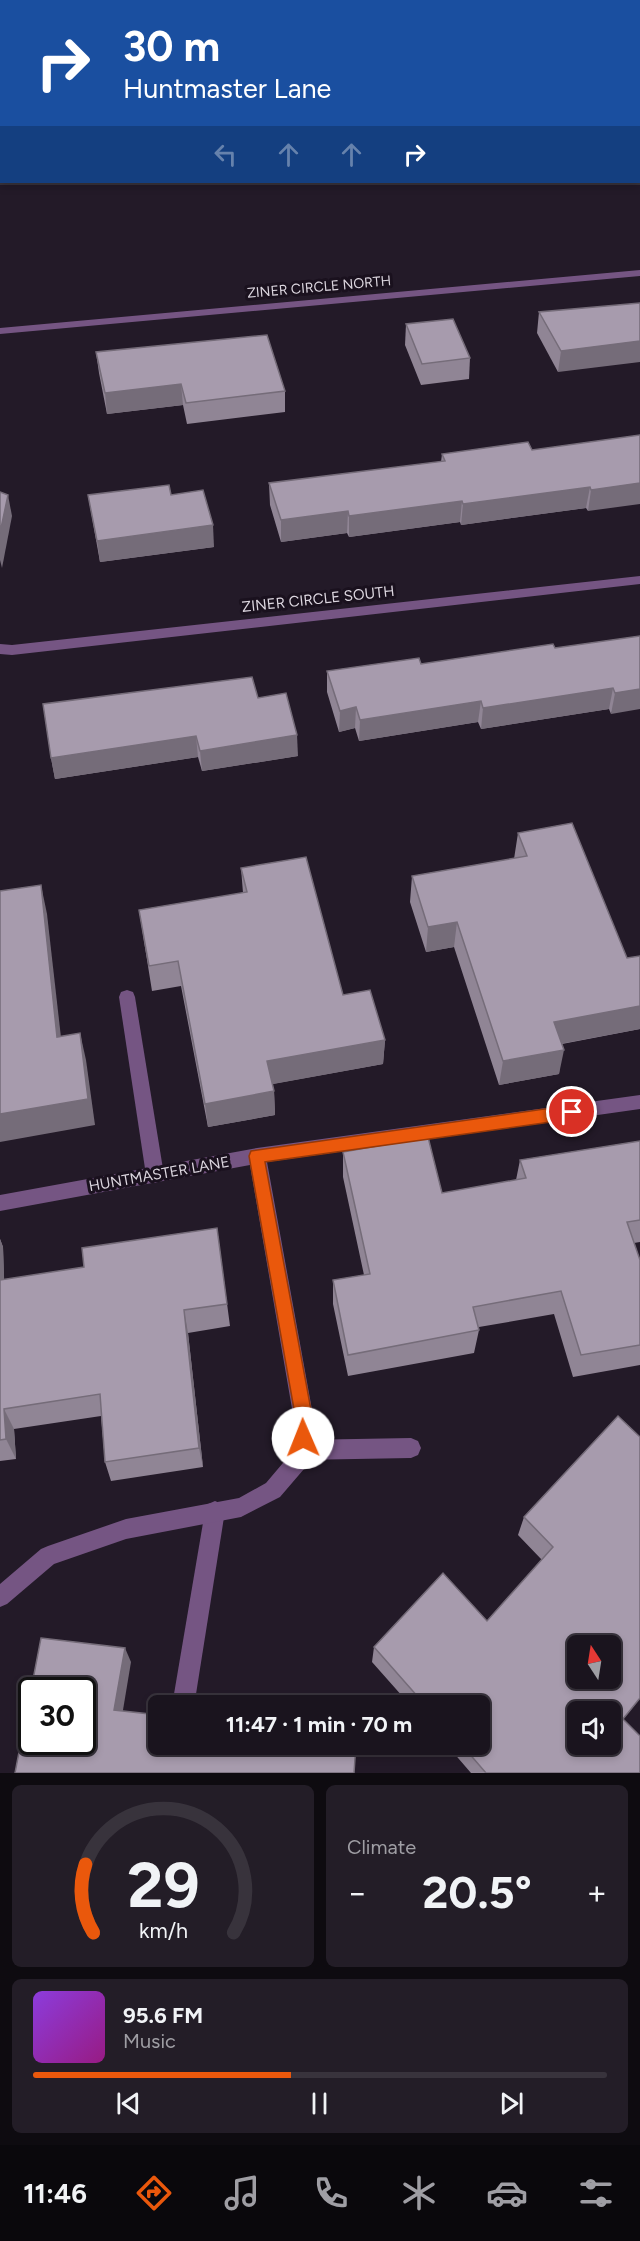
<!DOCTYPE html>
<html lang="en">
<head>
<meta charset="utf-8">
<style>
  :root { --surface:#1a141e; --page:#231d27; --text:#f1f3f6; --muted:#9f9ea4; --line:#38333c; --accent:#ea580c }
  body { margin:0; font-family:Figtree,sans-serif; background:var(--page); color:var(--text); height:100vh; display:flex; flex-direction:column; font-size:22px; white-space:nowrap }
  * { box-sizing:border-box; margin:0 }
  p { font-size:20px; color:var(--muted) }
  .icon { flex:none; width:33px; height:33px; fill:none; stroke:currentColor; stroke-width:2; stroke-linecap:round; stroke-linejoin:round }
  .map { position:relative; height:1773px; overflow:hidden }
  .side { display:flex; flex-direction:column; gap:12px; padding:12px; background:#0e0b10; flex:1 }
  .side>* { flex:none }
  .top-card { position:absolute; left:0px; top:0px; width:640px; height:183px; box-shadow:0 3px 9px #0003,0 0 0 2px var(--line); background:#1a4fa0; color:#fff; overflow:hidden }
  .needle { width:39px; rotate:348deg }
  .buttons { position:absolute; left:567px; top:1635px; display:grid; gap:12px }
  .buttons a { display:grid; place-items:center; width:54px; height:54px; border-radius:9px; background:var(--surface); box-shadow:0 3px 9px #0003,0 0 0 2px var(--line); font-size:30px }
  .speed { position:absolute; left:18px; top:1677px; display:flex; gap:12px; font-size:30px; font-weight:700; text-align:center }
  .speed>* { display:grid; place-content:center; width:78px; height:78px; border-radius:50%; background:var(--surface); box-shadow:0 3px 9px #0003,0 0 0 2px var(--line); line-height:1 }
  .speed .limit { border:3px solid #111; border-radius:9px; background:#fff; color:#111 }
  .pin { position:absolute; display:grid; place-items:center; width:51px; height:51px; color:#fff; margin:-26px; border:3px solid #fff; border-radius:50%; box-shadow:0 2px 6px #0007 }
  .me { position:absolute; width:66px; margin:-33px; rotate:359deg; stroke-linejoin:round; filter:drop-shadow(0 0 4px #0008) }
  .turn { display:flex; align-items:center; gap:21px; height:126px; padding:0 24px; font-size:27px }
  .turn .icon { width:78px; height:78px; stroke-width:2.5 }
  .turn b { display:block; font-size:42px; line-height:51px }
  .lanes { display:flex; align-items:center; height:57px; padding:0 24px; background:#0003; justify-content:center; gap:30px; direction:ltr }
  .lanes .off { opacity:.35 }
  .big { font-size:45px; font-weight:700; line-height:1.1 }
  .side .tile { flex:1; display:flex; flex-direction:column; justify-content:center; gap:9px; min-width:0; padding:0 21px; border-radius:9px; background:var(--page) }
  .side .dial { align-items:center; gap:0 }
  .dial svg { height:156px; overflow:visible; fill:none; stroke:var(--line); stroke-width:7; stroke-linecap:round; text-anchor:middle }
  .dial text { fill:var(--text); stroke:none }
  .song { display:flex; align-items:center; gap:18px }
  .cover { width:72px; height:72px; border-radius:9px; background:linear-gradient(135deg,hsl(270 70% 55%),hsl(310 70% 35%)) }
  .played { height:6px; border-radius:3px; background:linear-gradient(90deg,var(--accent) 45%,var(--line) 45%) }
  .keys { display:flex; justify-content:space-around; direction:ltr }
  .heat { display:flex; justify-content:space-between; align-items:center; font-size:33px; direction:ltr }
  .side .tiles { flex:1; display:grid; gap:12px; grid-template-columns:1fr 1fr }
  .tile:last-child { grid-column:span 2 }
  .trip { position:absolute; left:148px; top:1695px; width:342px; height:60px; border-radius:9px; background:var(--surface); box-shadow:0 3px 9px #0003,0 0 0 2px var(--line); font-weight:700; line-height:60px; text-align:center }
  .tab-bar { display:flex; height:96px; justify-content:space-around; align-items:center; background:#0a080c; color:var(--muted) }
  .tab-bar .icon { width:42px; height:42px }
  .tab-bar .on { color:var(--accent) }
  .tab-bar b { font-size:27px; color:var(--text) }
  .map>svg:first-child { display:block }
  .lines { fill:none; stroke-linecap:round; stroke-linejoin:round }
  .lane { fill:#755583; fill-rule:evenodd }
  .street { fill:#755583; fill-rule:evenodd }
  .wall { fill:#908595 }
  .shaded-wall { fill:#756c79 }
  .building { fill:#a79bad; stroke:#756c79; stroke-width:1.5; fill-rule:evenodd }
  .route { fill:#ea580c; stroke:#983908; stroke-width:1.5 }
  .labels { text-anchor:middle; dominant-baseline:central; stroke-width:6; stroke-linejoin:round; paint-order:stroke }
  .far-street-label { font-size:14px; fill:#dcd6df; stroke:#1a111e }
  .street-label { font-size:15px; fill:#dcd6df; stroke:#1a111e }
</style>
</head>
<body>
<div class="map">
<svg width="640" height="1773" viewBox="0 0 640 1773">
  <rect width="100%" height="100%" fill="#231a28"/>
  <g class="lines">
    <g class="lane">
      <path d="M127 990 133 992 135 997 164 1175 161 1181 155 1183 149 1181 146 1175 119 997 121 992Z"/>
      <path d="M411 1438 418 1441 421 1448 418 1455 411 1458 300 1460 293 1457 290 1450 293 1443 300 1440Z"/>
      <path d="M215 1501 222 1504 225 1511 196 1694 193 1702 185 1705 177 1702 174 1694 205 1511 208 1504Z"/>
    </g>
    <g class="street">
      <rect x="232" y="0" width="8" height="2"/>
      <path d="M590 0H598L599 2H591Z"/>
      <rect x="639" y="61" width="1" height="6"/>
      <path d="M639 71 640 72V79L639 78Z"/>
      <path d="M640 270V276L0 334V328Z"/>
      <path d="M640 576V584L12 655 0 654V644L12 645Z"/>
      <path d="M640 1095V1109L267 1162 315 1426 304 1469 280 1497 241 1517 126 1539 54 1564 7 1604 0 1607V1584L41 1549 48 1546 126 1519 239 1498 266 1483 288 1457 295 1426 250 1165 0 1211V1195L257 1148Z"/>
    </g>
  </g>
  <g class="wall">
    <path d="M0 0 2 2V35H0Z"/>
    <path d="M586 309 558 372 537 333 539 312Z"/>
    <path d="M406 324 470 358 469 379 421 385 405 345Z"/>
    <path d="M96 352 285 391V412L187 424 183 405 107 414 99 373Z"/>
    <path d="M640 435 588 511 586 508 461 525 460 522 349 537 347 533 281 542 270 505 269 483 441 462 442 454 532 450Z"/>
    <path d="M88 495H171L214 547 100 562Z"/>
    <path d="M640 636 611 714 609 709 481 729 478 722 359 741 355 728 339 732 327 692V671L421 664 555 648Z"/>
    <path d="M258 698 298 756 202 771 198 757 55 779 51 758Z"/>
    <path d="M518 833 640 1029 562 1044 559 1074 499 1085 454 947 426 952 410 902 412 876 514 859Z"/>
    <path d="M241 868 343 995 385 1040 383 1064 272 1084 274 1091 275 1115 208 1127 181 986 152 991 139 910 243 893Z"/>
    <path d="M640 1141V1242L634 1243 640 1260V1365L573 1377 554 1314 479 1327V1330L474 1353 348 1376 333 1304V1280L364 1275 343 1177V1152L442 1193 516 1180 520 1160Z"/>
    <path d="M217 1228 230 1326 188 1333 203 1467 111 1481 105 1462 101 1416 14 1429 16 1459 0 1461V1239L3 1247 4 1280 84 1267Z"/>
    <path d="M618 1416 623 1719 639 1773H471L446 1744H480V1706H411L372 1662 374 1647 487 1621 542 1560 518 1535 524 1517Z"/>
  </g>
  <g class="shaded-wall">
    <path d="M640 341V362L558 372 561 351Z"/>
    <path d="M181 384 183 405 107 414 105 393Z"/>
    <path d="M640 483V504L588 511 591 490Z"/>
    <path d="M590 487 586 508 461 525 463 504Z"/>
    <path d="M8 495 12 516 2 568 0 560V533Z"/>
    <path d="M462 501 460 522 349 537V516Z"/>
    <path d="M348 511 347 533 281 542V520Z"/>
    <path d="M213 525 214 547 100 562 97 541Z"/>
    <path d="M613 688 609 709 481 729 483 708Z"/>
    <path d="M640 689V709L611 714 615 693Z"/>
    <path d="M481 701 478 722 359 741 360 720Z"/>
    <path d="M356 707 355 728 339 732 340 711Z"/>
    <path d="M297 735 298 756 202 771 200 751Z"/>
    <path d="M196 736 198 757 55 779 51 758Z"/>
    <path d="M41 885 47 914 64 1064 57 1037Z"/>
    <path d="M457 922 454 947 426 952 428 927Z"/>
    <path d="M640 1006V1029L549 1046 554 1022Z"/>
    <path d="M80 1033 86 1060 95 1125 0 1142V1114Z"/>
    <path d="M385 1040 383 1064 268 1085 267 1061Z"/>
    <path d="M564 1050 559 1074 499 1085 503 1061Z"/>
    <path d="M274 1091 275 1115 208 1127 205 1104Z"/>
    <path d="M0 1239 3 1247 5 1304 0 1291Z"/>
    <path d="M184 1310 188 1333 203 1467 199 1448Z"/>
    <path d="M4 1409 14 1429 16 1459 6 1439Z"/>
    <path d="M125 1648 131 1662 121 1722 114 1710Z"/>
  </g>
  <g class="building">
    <path d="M0 0H167L168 2H2V16L0 17Z"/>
    <path d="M313 0H374L375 2H313Z"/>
    <path d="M640 303V341L561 351 539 312Z"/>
    <path d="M453 319 470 358 422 364 406 324Z"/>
    <path d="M267 335 285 391 186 403 181 384 105 393 96 352Z"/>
    <path d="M640 435V483L591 490 590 487 463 504 462 501 349 516 348 511 281 520 269 483 445 461 442 454 528 442 532 450Z"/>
    <path d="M169 485 171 495 203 490 213 525 97 541 88 495Z"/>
    <path d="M0 492 8 495 0 533Z"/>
    <path d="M640 636V689L615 693 613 688 483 708 481 701 360 720 356 707 340 711 327 671 419 658 421 664 553 644 555 648Z"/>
    <path d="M252 677 258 698 286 693 297 735 200 751 196 736 51 758 43 704Z"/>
    <path d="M572 823 627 958 640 956V1006L554 1022 564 1050 503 1061 457 922 428 927 412 876 527 856 518 833Z"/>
    <path d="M306 857 343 995 370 990 385 1040 267 1061 274 1091 205 1104 178 961 149 966 139 910 247 892 241 868Z"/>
    <path d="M41 885 57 1037 80 1033 88 1099 0 1114V891Z"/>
    <path d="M428 1137 442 1193 526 1178 520 1160 640 1141V1220L627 1222 640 1260V1345L581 1355 561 1291 473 1307 479 1330 348 1355 333 1280 370 1274 343 1152Z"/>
    <path d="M217 1228 227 1304 184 1310 199 1448 105 1462 100 1394 4 1409 6 1439 0 1440V1280L84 1267 82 1248Z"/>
    <path d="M618 1416 640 1437V1698L623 1719 640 1736V1772L639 1773H486L461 1744H480V1706H426L374 1647 443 1573 487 1621 553 1547 524 1517ZM578 1646H610V1678H578ZM578 1712H610V1744H578Z"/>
    <path d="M41 1638 125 1648 114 1710 159 1715V1744H356L354 1773H15ZM32 1690H82V1742H32Z"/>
  </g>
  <path class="route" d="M572 1105 580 1112 572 1119 265 1162 314 1426 309 1445 303 1447 296 1445 294 1438 297 1426 249 1156 251 1151Z"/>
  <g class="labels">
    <g class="far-street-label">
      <text transform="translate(319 287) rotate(-5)">ZINER CIRCLE NORTH</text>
    </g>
    <g class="street-label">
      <text transform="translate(318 599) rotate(-6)">ZINER CIRCLE SOUTH</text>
      <text transform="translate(159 1174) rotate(-10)">HUNTMASTER LANE</text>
    </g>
  </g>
</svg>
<div class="buttons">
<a><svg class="needle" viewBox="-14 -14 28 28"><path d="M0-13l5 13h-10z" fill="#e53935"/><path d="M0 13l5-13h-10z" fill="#9f9ea4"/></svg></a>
<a><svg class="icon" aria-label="sound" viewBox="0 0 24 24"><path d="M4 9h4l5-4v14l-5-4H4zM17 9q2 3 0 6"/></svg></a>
</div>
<div class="speed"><div class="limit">30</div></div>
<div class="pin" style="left:572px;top:1112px;background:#d93025"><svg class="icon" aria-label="arrive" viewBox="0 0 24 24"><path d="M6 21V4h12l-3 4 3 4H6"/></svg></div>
<svg class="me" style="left:303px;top:1438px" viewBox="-20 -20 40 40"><circle r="19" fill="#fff"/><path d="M0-13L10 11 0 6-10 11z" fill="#ea580c"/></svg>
<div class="trip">11:47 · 1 min · 70 m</div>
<div class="top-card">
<div class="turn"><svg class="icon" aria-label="right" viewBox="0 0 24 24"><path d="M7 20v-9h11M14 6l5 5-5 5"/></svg><div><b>30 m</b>Huntmaster Lane</div></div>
<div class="lanes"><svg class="icon off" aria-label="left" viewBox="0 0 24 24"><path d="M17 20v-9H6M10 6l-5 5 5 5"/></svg><svg class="icon off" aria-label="ahead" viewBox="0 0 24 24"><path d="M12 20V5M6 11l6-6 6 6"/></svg><svg class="icon off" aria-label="ahead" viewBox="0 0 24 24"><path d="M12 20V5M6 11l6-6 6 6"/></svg><svg class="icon" aria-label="right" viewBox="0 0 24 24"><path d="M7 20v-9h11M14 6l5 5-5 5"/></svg></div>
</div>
</div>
<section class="side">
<div class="tiles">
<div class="tile dial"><svg viewBox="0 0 100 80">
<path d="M14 69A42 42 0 1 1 86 69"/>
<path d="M14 69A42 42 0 0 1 10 34" stroke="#ea580c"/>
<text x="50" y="56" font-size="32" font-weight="700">29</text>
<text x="50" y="72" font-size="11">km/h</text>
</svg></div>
<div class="tile"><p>Climate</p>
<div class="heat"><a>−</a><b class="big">20.5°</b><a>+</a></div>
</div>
<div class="tile">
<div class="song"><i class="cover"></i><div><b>95.6 FM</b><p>Music</p></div></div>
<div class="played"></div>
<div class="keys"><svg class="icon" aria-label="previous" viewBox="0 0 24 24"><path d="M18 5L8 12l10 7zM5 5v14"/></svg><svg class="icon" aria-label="pause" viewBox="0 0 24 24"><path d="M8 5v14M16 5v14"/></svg><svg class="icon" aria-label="next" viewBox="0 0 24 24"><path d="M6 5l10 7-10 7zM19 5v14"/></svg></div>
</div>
</div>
</section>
<nav class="tab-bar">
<b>11:46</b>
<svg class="icon on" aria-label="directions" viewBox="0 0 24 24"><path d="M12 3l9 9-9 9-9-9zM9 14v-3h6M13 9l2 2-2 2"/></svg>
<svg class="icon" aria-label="music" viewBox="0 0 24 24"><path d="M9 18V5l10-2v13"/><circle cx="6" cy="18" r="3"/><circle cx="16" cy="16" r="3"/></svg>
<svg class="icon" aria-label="phone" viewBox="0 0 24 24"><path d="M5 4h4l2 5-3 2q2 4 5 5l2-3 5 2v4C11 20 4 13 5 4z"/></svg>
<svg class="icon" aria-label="climate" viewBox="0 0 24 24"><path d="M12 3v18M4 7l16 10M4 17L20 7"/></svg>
<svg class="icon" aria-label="car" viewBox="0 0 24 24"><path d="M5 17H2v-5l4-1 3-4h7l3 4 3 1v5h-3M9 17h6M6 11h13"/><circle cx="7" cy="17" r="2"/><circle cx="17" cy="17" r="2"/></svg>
<svg class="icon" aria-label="filters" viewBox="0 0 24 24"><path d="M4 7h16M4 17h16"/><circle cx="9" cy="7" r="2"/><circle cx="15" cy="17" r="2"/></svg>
</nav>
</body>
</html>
